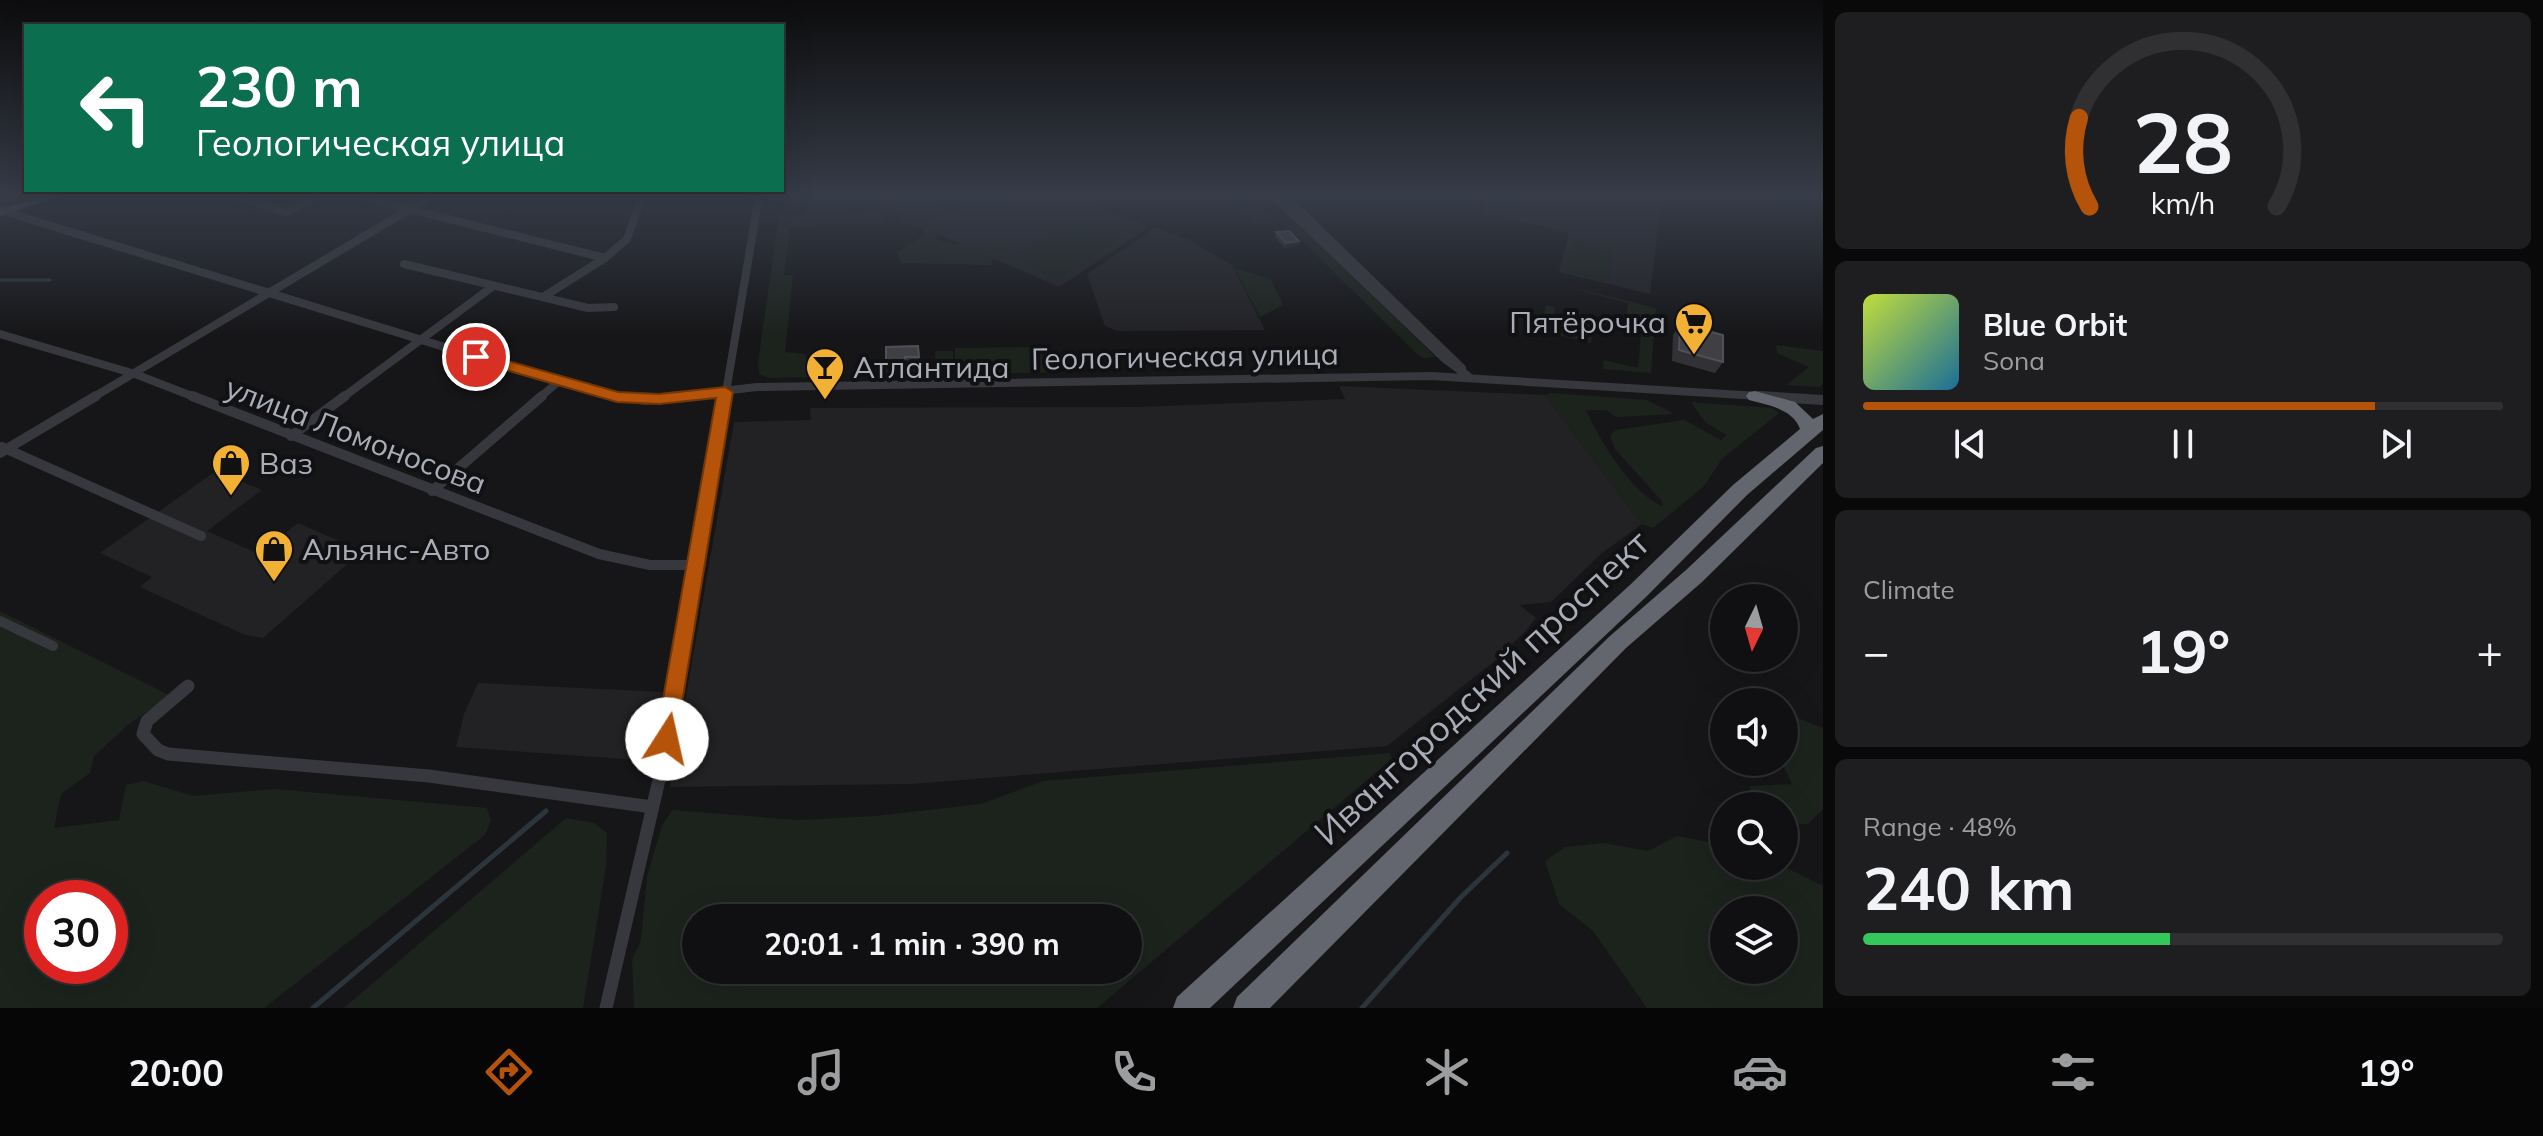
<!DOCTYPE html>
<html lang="en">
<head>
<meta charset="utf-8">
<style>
  :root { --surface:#101012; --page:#1e1e20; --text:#f1f3f6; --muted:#9c9d9f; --line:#303032; --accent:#b45309 }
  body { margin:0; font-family:Mulish,sans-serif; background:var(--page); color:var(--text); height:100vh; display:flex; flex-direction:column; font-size:30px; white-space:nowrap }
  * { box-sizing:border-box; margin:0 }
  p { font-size:26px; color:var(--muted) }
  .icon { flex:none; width:44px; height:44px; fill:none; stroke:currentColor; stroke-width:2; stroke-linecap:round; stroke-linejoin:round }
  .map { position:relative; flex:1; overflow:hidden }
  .drawer { display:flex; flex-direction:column; gap:12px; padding:12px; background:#09090a; width:720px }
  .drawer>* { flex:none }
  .top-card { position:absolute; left:24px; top:24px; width:760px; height:168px; border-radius:0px; box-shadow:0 8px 32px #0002,0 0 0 2px var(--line); background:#0b6e4f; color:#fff; overflow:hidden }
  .needle { width:52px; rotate:185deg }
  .fabs { position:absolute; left:1710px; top:584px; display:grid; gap:16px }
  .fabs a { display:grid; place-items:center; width:88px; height:88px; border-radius:50%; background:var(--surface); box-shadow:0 8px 32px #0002,0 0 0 2px var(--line); font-size:40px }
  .speed { position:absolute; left:24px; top:880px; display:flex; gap:16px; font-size:40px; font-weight:700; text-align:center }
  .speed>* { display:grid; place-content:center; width:104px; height:104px; border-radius:50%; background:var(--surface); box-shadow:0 8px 32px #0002,0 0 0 2px var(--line); line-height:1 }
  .speed .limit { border:12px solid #d22; background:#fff; color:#111 }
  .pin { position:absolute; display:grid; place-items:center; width:68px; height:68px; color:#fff; margin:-34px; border:4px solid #fff; border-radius:50%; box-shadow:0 2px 8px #0007 }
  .me { position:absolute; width:88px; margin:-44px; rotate:10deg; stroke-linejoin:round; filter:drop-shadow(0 0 6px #0008) }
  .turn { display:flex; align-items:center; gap:28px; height:168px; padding:0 40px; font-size:36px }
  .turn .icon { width:104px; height:104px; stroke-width:2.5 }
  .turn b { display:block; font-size:56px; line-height:68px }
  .big { font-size:60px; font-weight:700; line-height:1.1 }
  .drawer .card { flex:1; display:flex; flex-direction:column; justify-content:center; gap:12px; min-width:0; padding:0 28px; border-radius:12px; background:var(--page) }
  .drawer .dial { align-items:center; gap:0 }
  .dial svg { height:208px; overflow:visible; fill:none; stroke:var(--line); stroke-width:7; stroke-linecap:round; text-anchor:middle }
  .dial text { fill:var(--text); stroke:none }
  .song { display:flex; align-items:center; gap:24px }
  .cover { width:96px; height:96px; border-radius:12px; background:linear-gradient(135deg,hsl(70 70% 55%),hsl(200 70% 35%)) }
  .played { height:8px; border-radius:4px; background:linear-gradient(90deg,var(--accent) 80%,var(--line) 80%) }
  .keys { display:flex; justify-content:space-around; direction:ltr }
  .heat { display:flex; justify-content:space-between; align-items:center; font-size:44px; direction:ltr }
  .charge { height:12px; border-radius:6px; background:linear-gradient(90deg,#34c759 48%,var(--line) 0) }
  .trip { position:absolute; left:682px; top:904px; width:460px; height:80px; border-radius:40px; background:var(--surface); box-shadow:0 8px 32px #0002,0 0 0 2px var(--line); font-weight:700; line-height:80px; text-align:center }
  .tabs { display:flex; height:128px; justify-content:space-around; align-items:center; background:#060607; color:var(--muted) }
  .tabs .icon { width:56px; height:56px }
  .tabs .current { color:var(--accent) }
  .tabs b { font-size:36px; color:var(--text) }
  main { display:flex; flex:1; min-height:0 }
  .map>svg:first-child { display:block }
  .built { fill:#222225 }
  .green { fill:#1c231d; fill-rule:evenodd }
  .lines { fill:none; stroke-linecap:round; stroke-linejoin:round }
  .stream-far1 { stroke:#2c353c; stroke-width:3 }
  .stream { stroke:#2c353c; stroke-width:5 }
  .street-far2 { stroke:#37383d; stroke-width:8 }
  .street-far1 { stroke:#37383d; stroke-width:10 }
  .street { stroke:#37383d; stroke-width:13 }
  .primary { fill:#53555c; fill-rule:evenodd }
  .highway { fill:#63666e; fill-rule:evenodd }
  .wall { fill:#323236 }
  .shaded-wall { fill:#212124 }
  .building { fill:#3f3f44; stroke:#4f5156; stroke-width:2 }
  .route { fill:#b45309; stroke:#753606; stroke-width:2 }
  .labels { text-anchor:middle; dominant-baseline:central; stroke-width:8; stroke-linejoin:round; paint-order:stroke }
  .poi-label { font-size:30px; fill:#a8adb8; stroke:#111113; text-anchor:start }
  .street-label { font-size:30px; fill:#a8adb8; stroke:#111113 }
  .near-street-label { font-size:36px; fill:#a8adb8; stroke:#111113 }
</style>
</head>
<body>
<main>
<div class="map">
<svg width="1823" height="1008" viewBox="0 0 1823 1008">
  <rect width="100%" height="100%" fill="#161618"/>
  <g class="built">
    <path d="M914 196H1074L1149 227 1059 287 903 219 907 216 889 207Z"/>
    <path d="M1488 196H1662L1650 294 1559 272 1569 233 1482 213Z"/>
    <path d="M1156 227 1189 240 1232 265 1265 330 1117 331 1105 326 1087 274Z"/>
    <path d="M1339 386 1545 395 1642 524 1602 553 1551 602 1519 605 1536 618 1525 632 1496 660 1387 746 911 784 670 787 734 422 811 420 810 408 1137 407 1345 399Z"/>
    <path d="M216 471 262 490 207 531 259 554 298 523 362 551 263 638 245 635 140 587 152 577 100 553Z"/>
    <path d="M478 683 663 692 652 761 456 747 464 714Z"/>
  </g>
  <g class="green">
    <path d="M940 196H980L928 222 943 230 934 238C953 247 971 243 989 251L1014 243 994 254 991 265 901 263 897 253 925 234 922 228 899 221 907 212 919 213Z"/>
    <path d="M1225 196H1249L1275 221 1256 226Z"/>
    <path d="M877 211 885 214V222L815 224 814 227 790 228 784 275H793L785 352 805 354 808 367 826 366 825 377 769 378 759 374 758 362 779 215H851V212Z"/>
    <path d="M1077 220 1121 238 1056 279 1011 259Z"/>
    <path d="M1286 225 1300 227 1436 357 1424 358 1417 354Z"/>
    <path d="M1573 242 1613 252 1609 280 1601 281 1566 271Z"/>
    <path d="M1234 268 1271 279 1283 305 1260 317Z"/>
    <path d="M1542 280 1656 308 1651 373 1603 369 1604 360 1638 368 1642 323 1626 318 1628 303Z"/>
    <path d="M1546 305 1555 307 1554 314 1571 318 1573 312 1594 317 1591 343 1533 329 1537 313 1544 314Z"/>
    <path d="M1776 345 1823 351V384L1819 387 1786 385 1809 367 1777 353Z"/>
    <path d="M1044 347 1052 351 1059 369 1056 372 955 375V348Z"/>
    <path d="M935 351H953V375L875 377V368L936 367Z"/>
    <path d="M1553 393 1647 400 1674 414 1616 417 1606 410H1586C1599 439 1632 495 1663 506L1662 501 1615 449 1610 435 1616 430 1684 420 1721 440 1727 435 1706 423 1691 402 1772 408 1779 413 1722 459 1704 486 1653 528 1642 524 1545 395Z"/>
    <path d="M0 611 171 696 129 724 94 756 90 773 61 794 54 828 119 820 126 785 144 781 193 796 274 789 487 808 491 821 485 835 264 1008H0ZM42 898H110V966H42Z"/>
    <path d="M1795 717 1823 728V809L1808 824H1784V806H1759L1751 799 1750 786 1792 784 1783 765 1777 762H1784V728H1793Z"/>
    <path d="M1390 753 1392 759 1097 1008H634L632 960 641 940 647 876 662 826 672 810 798 820 875 816 981 804 1043 781ZM696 918H1128V970H696Z"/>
    <path d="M566 818 594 823 607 833 606 866 583 1008H344Z"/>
    <path d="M1677 836 1724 845V866H1783L1823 886V1008H1647L1593 931 1559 904 1545 861 1565 847 1603 843 1648 851ZM1724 910H1784V970H1724Z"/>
  </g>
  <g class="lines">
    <path class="stream-far1" d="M0 280H50"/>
    <g class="stream">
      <path d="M313 1008 546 811"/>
      <path d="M1362 1008 1461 897 1507 853"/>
    </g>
    <g class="street-far2">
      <path d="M357 196 605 258"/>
      <path d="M1274 196 1445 359 1468 376"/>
      <path d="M237 197 286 212 320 196"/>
      <path d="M1293 204 1462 368"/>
      <path d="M0 210 558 382 628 398"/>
      <path d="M404 264 588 308 614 307"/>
      <path d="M543 297 605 258 627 239 642 196"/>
      <path d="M0 334 135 374 197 398"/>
      <path d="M92 398 432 196"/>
      <path d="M342 398 492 287"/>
      <path d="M539 398 558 382"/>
      <path d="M662 398 757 387 1431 376 1792 398"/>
      <path d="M725 398 759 196"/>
    </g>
    <g class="street-far1">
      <path d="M192 396 599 554 650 565H698"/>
      <path d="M613 396 646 400 679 396"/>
      <path d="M1759 396 1823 400"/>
      <path d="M291 436 345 396"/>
      <path d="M2 447 201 536"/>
      <path d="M0 453 96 396"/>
      <path d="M432 491 542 396"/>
      <path d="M0 621 53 646"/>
      <path d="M680 662 725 396"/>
    </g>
    <g class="street">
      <path d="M188 686 147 721 143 734 158 750 168 754 429 776 652 807"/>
      <path d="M606 1008 662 767 680 660"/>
    </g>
    <path class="primary" d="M46 196H61L0 216V209Z"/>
    <g class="highway">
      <path d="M1755 391 1795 402 1813 419 1823 414V430L1747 495 1647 596 1210 1008H1173L1177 997 1631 584 1733 485 1800 429C1793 409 1768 405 1749 400L1746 396 1749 392Z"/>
      <path d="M1823 446V463L1702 582 1626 648 1270 1008H1233L1237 997 1610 636 1686 570 1816 448Z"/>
    </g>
  </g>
  <g class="wall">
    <path d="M1276 232 1299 241 1298 246 1285 248 1275 237Z"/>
    <path d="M1680 324 1723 362 1715 373 1672 361 1673 335Z"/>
    <path d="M886 347 919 357V363H905V368H886Z"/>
  </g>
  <path class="shaded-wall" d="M1299 241 1298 246 1285 248 1286 243Z"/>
  <g class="building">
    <path d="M1289 231 1299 241 1286 243 1276 232Z"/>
    <path d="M1680 324 1723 335V362L1679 350Z"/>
    <path d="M918 346 919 357H905V362H886V347Z"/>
  </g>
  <linearGradient id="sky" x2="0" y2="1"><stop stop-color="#0c0c0d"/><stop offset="0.58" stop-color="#363c48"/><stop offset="1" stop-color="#363c48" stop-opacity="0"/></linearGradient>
  <rect width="1823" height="337" fill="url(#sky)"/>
  <path class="route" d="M476 352 618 392 659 394 725 387 733 392 675 746 667 748 659 746 656 739 716 398 659 404 617 402 471 360V354Z"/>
  <defs>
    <symbol id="supermarket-pin" viewBox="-11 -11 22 30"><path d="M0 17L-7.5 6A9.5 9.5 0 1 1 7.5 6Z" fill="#f2b134" stroke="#111113"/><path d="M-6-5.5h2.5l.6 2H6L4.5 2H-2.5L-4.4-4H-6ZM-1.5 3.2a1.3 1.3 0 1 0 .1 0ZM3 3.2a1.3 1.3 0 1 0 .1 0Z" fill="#111"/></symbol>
    <symbol id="bar-pin" viewBox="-11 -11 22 30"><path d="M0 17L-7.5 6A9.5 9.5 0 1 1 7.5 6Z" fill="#f2b134" stroke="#111113"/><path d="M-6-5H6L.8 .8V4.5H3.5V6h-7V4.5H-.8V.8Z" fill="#111"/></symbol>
    <symbol id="shop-pin" viewBox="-11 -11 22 30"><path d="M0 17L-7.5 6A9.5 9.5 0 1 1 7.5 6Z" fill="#f2b134" stroke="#111113"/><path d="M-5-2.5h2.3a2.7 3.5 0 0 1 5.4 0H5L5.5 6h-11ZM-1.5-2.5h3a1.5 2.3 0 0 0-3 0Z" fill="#111"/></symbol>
  </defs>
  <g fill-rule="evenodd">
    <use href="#supermarket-pin" x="1672" y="300" width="44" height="60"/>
    <use href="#bar-pin" x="803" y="345" width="44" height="60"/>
    <use href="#shop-pin" x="209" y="441" width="44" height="60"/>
    <use href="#shop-pin" x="252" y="527" width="44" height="60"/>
  </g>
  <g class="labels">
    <g class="poi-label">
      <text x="1666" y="322" text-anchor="end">Пятёрочка</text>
      <text x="853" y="367">Атлантида</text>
      <text x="259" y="463">Ваз</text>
      <text x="302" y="549">Альянс-Авто</text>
    </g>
    <g class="street-label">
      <text transform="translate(1185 356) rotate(-1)">Геологическая улица</text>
      <text transform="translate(356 435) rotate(21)">улица Ломоносова</text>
    </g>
    <g class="near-street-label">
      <text transform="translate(1481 687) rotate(-43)">Ивангородский проспект</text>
    </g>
  </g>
</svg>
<div class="fabs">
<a><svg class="needle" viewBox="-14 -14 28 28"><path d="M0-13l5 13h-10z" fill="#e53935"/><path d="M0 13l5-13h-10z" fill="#9c9d9f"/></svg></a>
<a><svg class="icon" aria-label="sound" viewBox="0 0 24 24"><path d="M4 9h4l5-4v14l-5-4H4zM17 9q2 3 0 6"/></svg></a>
<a><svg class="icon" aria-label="search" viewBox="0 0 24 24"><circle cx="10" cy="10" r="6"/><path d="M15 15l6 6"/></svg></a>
<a><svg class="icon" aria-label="layers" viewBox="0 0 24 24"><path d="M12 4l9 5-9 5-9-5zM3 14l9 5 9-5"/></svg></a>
</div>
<div class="speed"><div class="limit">30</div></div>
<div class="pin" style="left:476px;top:357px;background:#d93025"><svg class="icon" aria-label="arrive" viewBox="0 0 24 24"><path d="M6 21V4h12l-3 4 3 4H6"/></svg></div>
<svg class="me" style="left:667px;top:739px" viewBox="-20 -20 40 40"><circle r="19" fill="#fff"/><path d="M0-13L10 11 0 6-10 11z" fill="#b45309"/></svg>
<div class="trip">20:01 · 1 min · 390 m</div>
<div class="top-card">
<div class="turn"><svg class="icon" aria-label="left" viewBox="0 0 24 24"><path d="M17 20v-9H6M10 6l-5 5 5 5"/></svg><div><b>230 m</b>Геологическая улица</div></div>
</div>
</div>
<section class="drawer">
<div class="card dial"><svg viewBox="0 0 100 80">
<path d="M14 69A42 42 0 1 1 86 69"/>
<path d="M14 69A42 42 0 0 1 10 35" stroke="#b45309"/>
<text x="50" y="56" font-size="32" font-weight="700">28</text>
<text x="50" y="72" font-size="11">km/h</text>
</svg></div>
<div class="card">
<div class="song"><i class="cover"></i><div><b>Blue Orbit</b><p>Sona</p></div></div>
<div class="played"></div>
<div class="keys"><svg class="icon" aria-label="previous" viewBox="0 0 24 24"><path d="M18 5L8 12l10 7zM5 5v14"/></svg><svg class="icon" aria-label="pause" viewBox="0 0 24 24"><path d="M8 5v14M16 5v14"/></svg><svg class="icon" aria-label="next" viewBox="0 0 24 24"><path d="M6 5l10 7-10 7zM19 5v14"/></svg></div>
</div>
<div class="card"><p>Climate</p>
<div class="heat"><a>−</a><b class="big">19°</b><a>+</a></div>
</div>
<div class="card"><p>Range · 48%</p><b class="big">240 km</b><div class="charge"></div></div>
</section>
</main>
<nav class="tabs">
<b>20:00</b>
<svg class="icon current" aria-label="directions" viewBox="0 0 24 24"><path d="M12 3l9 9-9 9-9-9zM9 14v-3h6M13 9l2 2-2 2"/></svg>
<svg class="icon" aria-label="music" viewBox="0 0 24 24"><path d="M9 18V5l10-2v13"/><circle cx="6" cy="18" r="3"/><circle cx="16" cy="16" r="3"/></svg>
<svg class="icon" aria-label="phone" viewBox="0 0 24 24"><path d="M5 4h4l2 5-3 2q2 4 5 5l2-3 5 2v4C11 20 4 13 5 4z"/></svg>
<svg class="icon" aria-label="climate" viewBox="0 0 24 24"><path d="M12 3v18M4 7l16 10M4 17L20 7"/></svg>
<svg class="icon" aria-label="car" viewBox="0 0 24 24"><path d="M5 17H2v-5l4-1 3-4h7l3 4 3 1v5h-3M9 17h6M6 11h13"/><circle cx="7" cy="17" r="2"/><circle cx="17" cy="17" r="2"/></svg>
<svg class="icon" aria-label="filters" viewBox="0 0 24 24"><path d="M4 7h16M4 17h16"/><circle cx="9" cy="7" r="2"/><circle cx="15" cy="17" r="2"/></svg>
<b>19°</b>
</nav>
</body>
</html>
